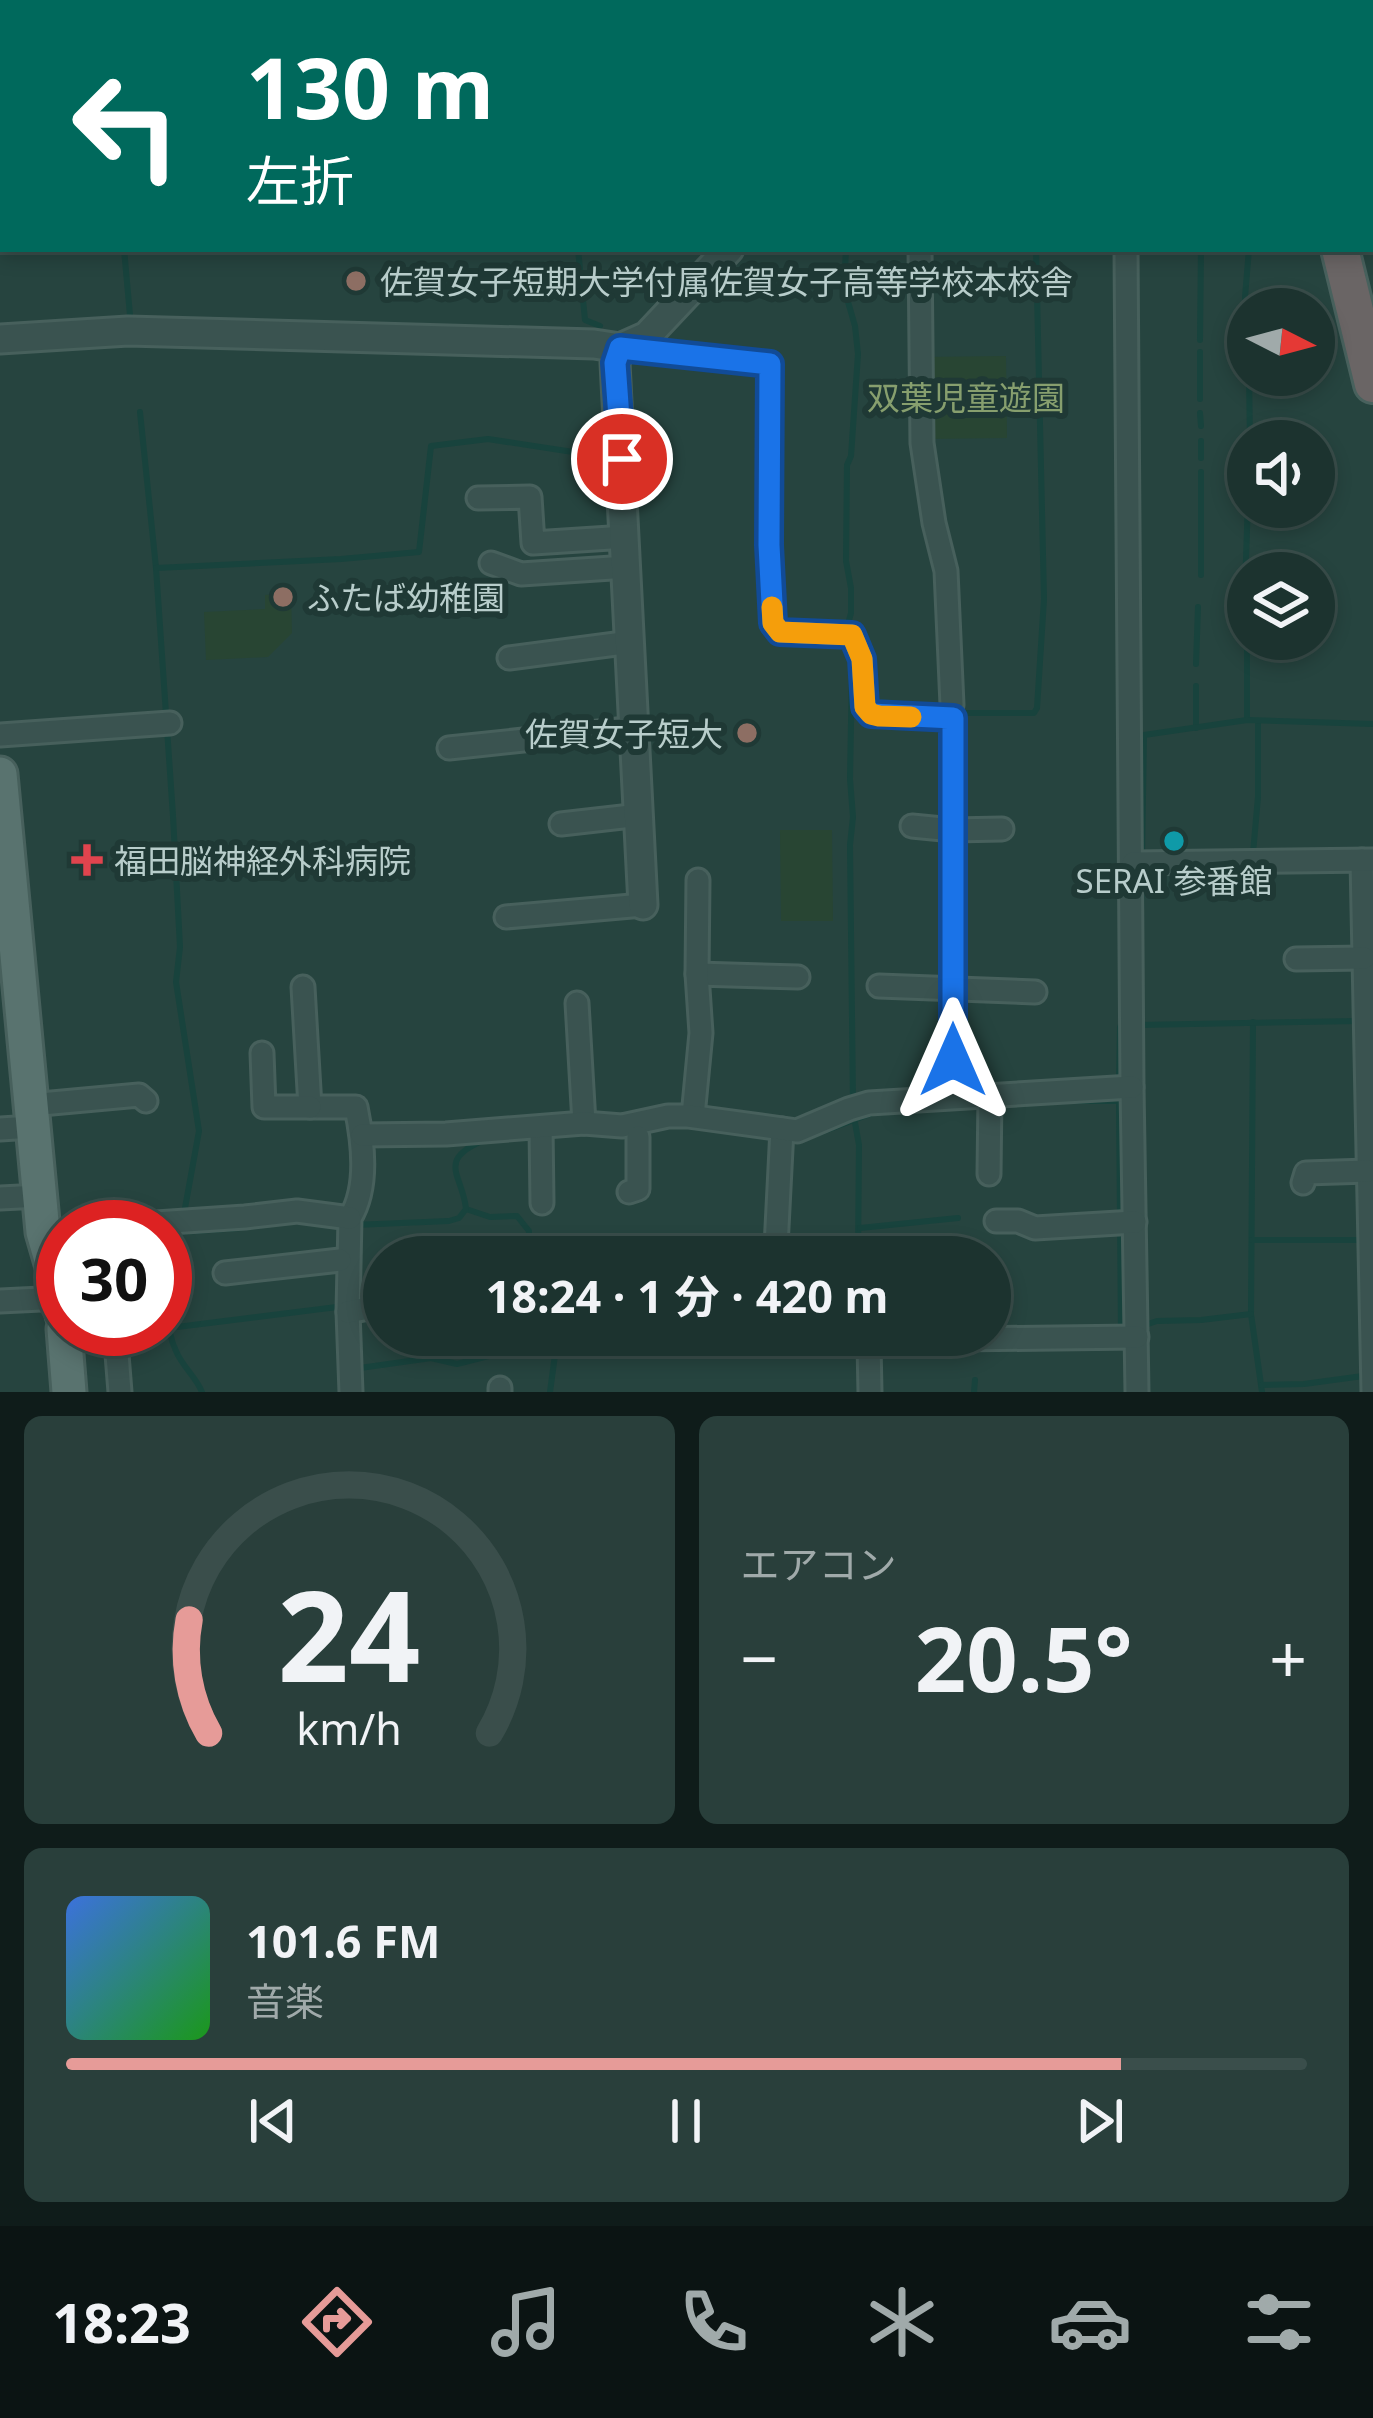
<!DOCTYPE html>
<html lang="ja">
<head>
<meta charset="utf-8">
<style>
  :root { --surface:#1c332f; --page:#293f3b; --text:#f1f3f6; --muted:#a0aaaa; --line:#3a4e4b; --accent:#e69b98 }
  body { margin:0; font-family:"Noto Sans","Noto Sans JP",sans-serif; background:var(--page); color:var(--text); height:100vh; display:flex; flex-direction:column; font-size:45px; white-space:nowrap }
  * { box-sizing:border-box; margin:0 }
  p { font-size:39px; color:var(--muted) }
  .icon { flex:none; width:66px; height:66px; fill:none; stroke:currentColor; stroke-width:2; stroke-linecap:round; stroke-linejoin:round }
  .map { position:relative; height:1392px; overflow:hidden }
  .details { display:flex; flex-direction:column; gap:24px; padding:24px; background:#0f1c1a; flex:1 }
  .details>* { flex:none }
  .top-card { position:absolute; left:0px; top:0px; width:1374px; height:252px; box-shadow:0 6px 18px #0003,0 0 0 3px var(--line); background:#00695c; color:#fff; overflow:hidden }
  .needle { width:78px; rotate:96deg }
  .buttons { position:absolute; left:1227px; top:288px; display:grid; gap:24px }
  .buttons a { display:grid; place-items:center; width:108px; height:108px; border-radius:50%; background:var(--surface); box-shadow:0 6px 18px #0003,0 0 0 3px var(--line); font-size:60px }
  .speed { position:absolute; left:36px; top:1200px; display:flex; gap:24px; font-size:60px; font-weight:700; text-align:center }
  .speed>* { display:grid; place-content:center; width:156px; height:156px; border-radius:50%; background:var(--surface); box-shadow:0 6px 18px #0003,0 0 0 3px var(--line); line-height:1 }
  .speed .limit { border:18px solid #d22; background:#fff; color:#111 }
  .pin { position:absolute; display:grid; place-items:center; width:102px; height:102px; color:#fff; margin:-51px; border:6px solid #fff; border-radius:50%; box-shadow:0 3px 12px #0007 }
  .me { position:absolute; width:132px; margin:-66px; rotate:0deg; stroke-linejoin:round; filter:drop-shadow(0 0 9px #0008) }
  .turn { display:flex; align-items:center; gap:42px; height:252px; padding:0 48px; font-size:54px }
  .turn .icon { width:156px; height:156px; stroke-width:2.5 }
  .turn b { display:block; font-size:84px; line-height:102px }
  .big { font-size:90px; font-weight:700; line-height:1.1 }
  .details .card { flex:1; display:flex; flex-direction:column; justify-content:center; gap:18px; min-width:0; padding:0 42px; border-radius:18px; background:var(--page) }
  .details .dial { align-items:center; gap:0 }
  .dial svg { height:312px; overflow:visible; fill:none; stroke:var(--line); stroke-width:7; stroke-linecap:round; text-anchor:middle }
  .dial text { fill:var(--text); stroke:none }
  .song { display:flex; align-items:center; gap:36px }
  .cover { width:144px; height:144px; border-radius:18px; background:linear-gradient(135deg,hsl(220 70% 55%),hsl(120 70% 35%)) }
  .played { height:12px; border-radius:6px; background:linear-gradient(90deg,var(--accent) 85%,var(--line) 85%) }
  .keys { display:flex; justify-content:space-around; direction:ltr }
  .heat { display:flex; justify-content:space-between; align-items:center; font-size:66px; direction:ltr }
  .details .tiles { flex:1; display:grid; gap:24px; grid-template-columns:1fr 1fr }
  .card:last-child { grid-column:span 2 }
  .trip { position:absolute; left:363px; top:1236px; width:648px; height:120px; border-radius:60px; background:var(--surface); box-shadow:0 6px 18px #0003,0 0 0 3px var(--line); font-weight:700; line-height:120px; text-align:center }
  .tab-bar { display:flex; height:192px; justify-content:space-around; align-items:center; background:#0b1413; color:var(--muted) }
  .tab-bar .icon { width:84px; height:84px }
  .tab-bar .on { color:var(--accent) }
  .tab-bar b { font-size:54px; color:var(--text) }
  .map>svg:first-child { display:block }
  .green { fill:#284533 }
  .lines { fill:none; stroke-linecap:round; stroke-linejoin:round }
  .stream { stroke:#18433d; stroke-width:6 }
  .canal { stroke:#18433d; stroke-width:18 }
  .minor-casing { stroke:#47605c; stroke-width:27 }
  .tertiary-casing { stroke:#47605c; stroke-width:33 }
  .primary-casing { stroke:#47605c; stroke-width:39 }
  .trunk-casing { stroke:#48615d; stroke-width:42 }
  .minor { stroke:#3a5350; stroke-width:21 }
  .tertiary { stroke:#3a5350; stroke-width:27 }
  .primary { stroke:#59736f; stroke-width:33 }
  .trunk { stroke:#6a6565; stroke-width:36 }
  .route-casing { stroke:#114b97; stroke-width:30 }
  .route { stroke:#1a73e8; stroke-width:21 }
  .slow { stroke:#f59e0b; stroke-width:21 }
  .education-dot { fill:#8d6e63; stroke:#1f3935; stroke-width:4.5 }
  .culture-dot { fill:#0f9aa8; stroke:#1f3935; stroke-width:4.5 }
  .health-dot { fill:#e0444e; stroke:#1f3935; stroke-width:4.5 }
  .labels { text-anchor:middle; dominant-baseline:central; stroke-width:12; stroke-linejoin:round; paint-order:stroke }
  .poi-label { font-size:33px; fill:#b8cdcb; stroke:#1f3935; text-anchor:start }
  .park-label { font-size:33px; fill:#879f6e; stroke:#1f3935 }
</style>
</head>
<body>
<div class="map">
<svg width="1373" height="1392" viewBox="0 0 1373 1392">
  <rect width="100%" height="100%" fill="#26443f"/>
  <g class="green">
    <path d="M1006 356 1007 438 925 439 924 357Z"/>
    <path d="M291 593 292 633 268 657 206 660 204 612 265 609V595Z"/>
    <path d="M780 830H832L833 921H781Z"/>
  </g>
  <g class="lines">
    <g class="stream">
      <path d="M529 0 530 3"/>
      <path d="M844 0V3"/>
      <path d="M997 0V3"/>
      <path d="M194 3 197 0"/>
      <path d="M124 249 130 315"/>
      <path d="M578 249 585 320 600 326"/>
      <path d="M846 249 844 288 855 326 858 354 851 456 847 465 846 561 851 588V613L846 631"/>
      <path d="M1200 340 1201 249"/>
      <path d="M1248 348 1245 297 1249 249"/>
      <path d="M1200 352V399"/>
      <path d="M1249 375 1250 441"/>
      <path d="M140 412 156 568 173 816 180 947 176 982 199 1131 183 1219"/>
      <path d="M1200 413 1201 426"/>
      <path d="M1201 441V458"/>
      <path d="M156 568 341 559 419 552 431 446 488 439 586 454"/>
      <path d="M1201 575V472"/>
      <path d="M848 650 852 668 850 779 853 817 850 845 853 1104"/>
      <path d="M1196 664 1198 607"/>
      <path d="M956 713H1034L1037 708 1044 599 1036 249"/>
      <path d="M1247 720V635L1244 619 1248 500"/>
      <path d="M1196 728V686"/>
      <path d="M1253 853 1258 797V721"/>
      <path d="M1142 856 1144 735 1247 720 1373 724"/>
      <path d="M1141 910 1142 869"/>
      <path d="M1253 1022 1251 1314 1262 1392"/>
      <path d="M1138 1025 1358 1021"/>
      <path d="M1119 1081 1120 1027 1125 1026"/>
      <path d="M1062 1101H1119V1094"/>
      <path d="M1119 1101 1121 1332"/>
      <path d="M854 1117 859 1145 858 1257"/>
      <path d="M803 1139 875 1112"/>
      <path d="M466 1209 490 1217 517 1216 529 1231 528 1257"/>
      <path d="M354 1225 449 1221 459 1218 466 1209C463 1176 436 1161 482 1141"/>
      <path d="M860 1228 958 1218"/>
      <path d="M1252 1240H1363"/>
      <path d="M1142 1326 1157 1321 1201 1320 1251 1314"/>
      <path d="M169 1328 337 1307 343 1301"/>
      <path d="M358 1376 360 1368 431 1358 457 1364 508 1351 535 1340H546L552 1344 555 1355 550 1392"/>
      <path d="M1261 1385 1304 1384 1363 1376"/>
      <path d="M202 1392C196 1377 182 1366 176 1351 161 1320 167 1267 166 1233L240 1228"/>
      <path d="M974 1392 975 1380"/>
    </g>
    <path class="canal" d="M1141 0V3"/>
    <defs>
      <g id="minor">
        <path d="M92 0V3"/>
        <path d="M1128 3V0"/>
        <path d="M1371 130H1373"/>
        <path d="M0 166 3 165"/>
        <path d="M920 249 922 443 934 523 946 571 952 705"/>
        <path d="M1126 249 1132 1087 1137 1392"/>
        <path d="M620 348 770 364 769 545 773 623 780 632 852 635 862 659 865 707 871 714 953 718V1097"/>
        <path d="M478 498 530 497 533 543 626 537"/>
        <path d="M491 563 521 574 627 567"/>
        <path d="M509 658 631 642"/>
        <path d="M0 735 170 723"/>
        <path d="M449 748 636 728"/>
        <path d="M561 824 640 815"/>
        <path d="M912 826 953 830 1002 829"/>
        <path d="M1362 860 1373 1392"/>
        <path d="M1133 863 1372 860"/>
        <path d="M506 917 643 905"/>
        <path d="M1296 959 1364 958"/>
        <path d="M697 974 798 977"/>
        <path d="M879 986 1035 992"/>
        <path d="M303 987 310 1107H356C363 1142 369 1187 350 1218L348 1312 351 1392"/>
        <path d="M577 1003 584 1123"/>
        <path d="M262 1053 264 1107H310"/>
        <path d="M30 1105 139 1095 146 1101"/>
        <path d="M693 1116 701 1033 697 974 698 880"/>
        <path d="M541 1127 542 1203"/>
        <path d="M0 1129 32 1127"/>
        <path d="M782 1129 776 1247 784 1252 783 1257"/>
        <path d="M362 1135 446 1134 584 1123 622 1126 668 1116H688L797 1131 849 1109 869 1103 1132 1087"/>
        <path d="M989 1174 990 1095"/>
        <path d="M1303 1183 1306 1173 1368 1171"/>
        <path d="M629 1192 638 1189V1137"/>
        <path d="M0 1198 40 1196"/>
        <path d="M996 1221H1018L1035 1228 1135 1222"/>
        <path d="M97 1227 245 1217 297 1211 350 1218"/>
        <path d="M225 1273 340 1260"/>
        <path d="M0 1301 62 1298"/>
        <path d="M348 1312 384 1305"/>
        <path d="M115 1329 120 1392"/>
        <path d="M654 1335 698 1341 869 1344"/>
        <path d="M560 1340 627 1335"/>
        <path d="M500 1388V1392"/>
        <path d="M870 1392 869 1344 875 1340 1137 1337"/>
      </g>
      <g id="tertiary">
        <path d="M683 0 687 3"/>
        <path d="M0 339 128 331 594 344 620 348"/>
        <path d="M643 905 615 363 620 348 647 336 729 249"/>
      </g>
      <g id="primary">
        <path d="M0 774 43 1232 62 1298 63 1315"/>
        <path d="M64 1329 69 1392"/>
      </g>
      <g id="trunk">
        <path d="M1286 0 1287 3"/>
        <path d="M1340 249 1373 384"/>
      </g>
    </defs>
    <use href="#minor" class="minor-casing"/>
    <use href="#tertiary" class="tertiary-casing"/>
    <use href="#primary" class="primary-casing"/>
    <use href="#trunk" class="trunk-casing"/>
    <use href="#minor" class="minor"/>
    <use href="#tertiary" class="tertiary"/>
    <use href="#primary" class="primary"/>
    <use href="#trunk" class="trunk"/>
  </g>
  <g class="lines">
    <defs>
      <path id="route" d="M622 459 615 363 620 348 770 364 769 545 773 623 780 632 852 635 862 659 865 707 871 714 953 718V1060"/>
    </defs>
    <use href="#route" class="route-casing"/>
    <use href="#route" class="route"/>
    <path class="slow" d="M772 607 773 623 780 632 852 635 862 659 865 707 871 714 879 716 911 717"/>
  </g>
  <g class="education-dot">
    <circle cx="356" cy="281" r="12"/>
    <circle cx="283" cy="597" r="12"/>
    <circle cx="747" cy="733" r="12"/>
  </g>
  <circle class="culture-dot" cx="1174" cy="841" r="12"/>
  <path class="health-dot" d="M81 842h12v12h12v12h-12v12h-12v-12h-12v-12h12z"/>
  <g class="labels">
    <g class="poi-label">
      <text x="380" y="281">佐賀女子短期大学付属佐賀女子高等学校本校舎</text>
      <text x="307" y="597">ふたば幼稚園</text>
      <text x="723" y="733" text-anchor="end">佐賀女子短大</text>
      <text x="114" y="860">福田脳神経外科病院</text>
      <text x="1174" y="880" text-anchor="middle">SERAI 参番館</text>
    </g>
    <g class="park-label">
      <text x="966" y="397">双葉児童遊園</text>
    </g>
  </g>
</svg>
<div class="buttons">
<a><svg class="needle" viewBox="-14 -14 28 28"><path d="M0-13l5 13h-10z" fill="#e53935"/><path d="M0 13l5-13h-10z" fill="#a0aaaa"/></svg></a>
<a><svg class="icon" aria-label="sound" viewBox="0 0 24 24"><path d="M4 9h4l5-4v14l-5-4H4zM17 9q2 3 0 6"/></svg></a>
<a><svg class="icon" aria-label="layers" viewBox="0 0 24 24"><path d="M12 4l9 5-9 5-9-5zM3 14l9 5 9-5"/></svg></a>
</div>
<div class="speed"><div class="limit">30</div></div>
<div class="pin" style="left:622px;top:459px;background:#d93025"><svg class="icon" aria-label="arrive" viewBox="0 0 24 24"><path d="M6 21V4h12l-3 4 3 4H6"/></svg></div>
<svg class="me" style="left:953px;top:1060px" viewBox="-20 -20 40 40"><path d="M0-17L14 15 0 8-14 15z" fill="#1a73e8" stroke="#fff" stroke-width="4"/></svg>
<div class="trip">18:24 · 1 分 · 420 m</div>
<div class="top-card">
<div class="turn"><svg class="icon" aria-label="left" viewBox="0 0 24 24"><path d="M17 20v-9H6M10 6l-5 5 5 5"/></svg><div><b>130 m</b>左折</div></div>
</div>
</div>
<section class="details">
<div class="tiles">
<div class="card dial"><svg viewBox="0 0 100 80">
<path d="M14 69A42 42 0 1 1 86 69"/>
<path d="M14 69A42 42 0 0 1 9 40" stroke="#e69b98"/>
<text x="50" y="56" font-size="32" font-weight="700">24</text>
<text x="50" y="72" font-size="11">km/h</text>
</svg></div>
<div class="card"><p>エアコン</p>
<div class="heat"><a>−</a><b class="big">20.5°</b><a>+</a></div>
</div>
<div class="card">
<div class="song"><i class="cover"></i><div><b>101.6 FM</b><p>音楽</p></div></div>
<div class="played"></div>
<div class="keys"><svg class="icon" aria-label="previous" viewBox="0 0 24 24"><path d="M18 5L8 12l10 7zM5 5v14"/></svg><svg class="icon" aria-label="pause" viewBox="0 0 24 24"><path d="M8 5v14M16 5v14"/></svg><svg class="icon" aria-label="next" viewBox="0 0 24 24"><path d="M6 5l10 7-10 7zM19 5v14"/></svg></div>
</div>
</div>
</section>
<nav class="tab-bar">
<b>18:23</b>
<svg class="icon on" aria-label="directions" viewBox="0 0 24 24"><path d="M12 3l9 9-9 9-9-9zM9 14v-3h6M13 9l2 2-2 2"/></svg>
<svg class="icon" aria-label="music" viewBox="0 0 24 24"><path d="M9 18V5l10-2v13"/><circle cx="6" cy="18" r="3"/><circle cx="16" cy="16" r="3"/></svg>
<svg class="icon" aria-label="phone" viewBox="0 0 24 24"><path d="M5 4h4l2 5-3 2q2 4 5 5l2-3 5 2v4C11 20 4 13 5 4z"/></svg>
<svg class="icon" aria-label="climate" viewBox="0 0 24 24"><path d="M12 3v18M4 7l16 10M4 17L20 7"/></svg>
<svg class="icon" aria-label="car" viewBox="0 0 24 24"><path d="M5 17H2v-5l4-1 3-4h7l3 4 3 1v5h-3M9 17h6M6 11h13"/><circle cx="7" cy="17" r="2"/><circle cx="17" cy="17" r="2"/></svg>
<svg class="icon" aria-label="filters" viewBox="0 0 24 24"><path d="M4 7h16M4 17h16"/><circle cx="9" cy="7" r="2"/><circle cx="15" cy="17" r="2"/></svg>
</nav>
</body>
</html>
